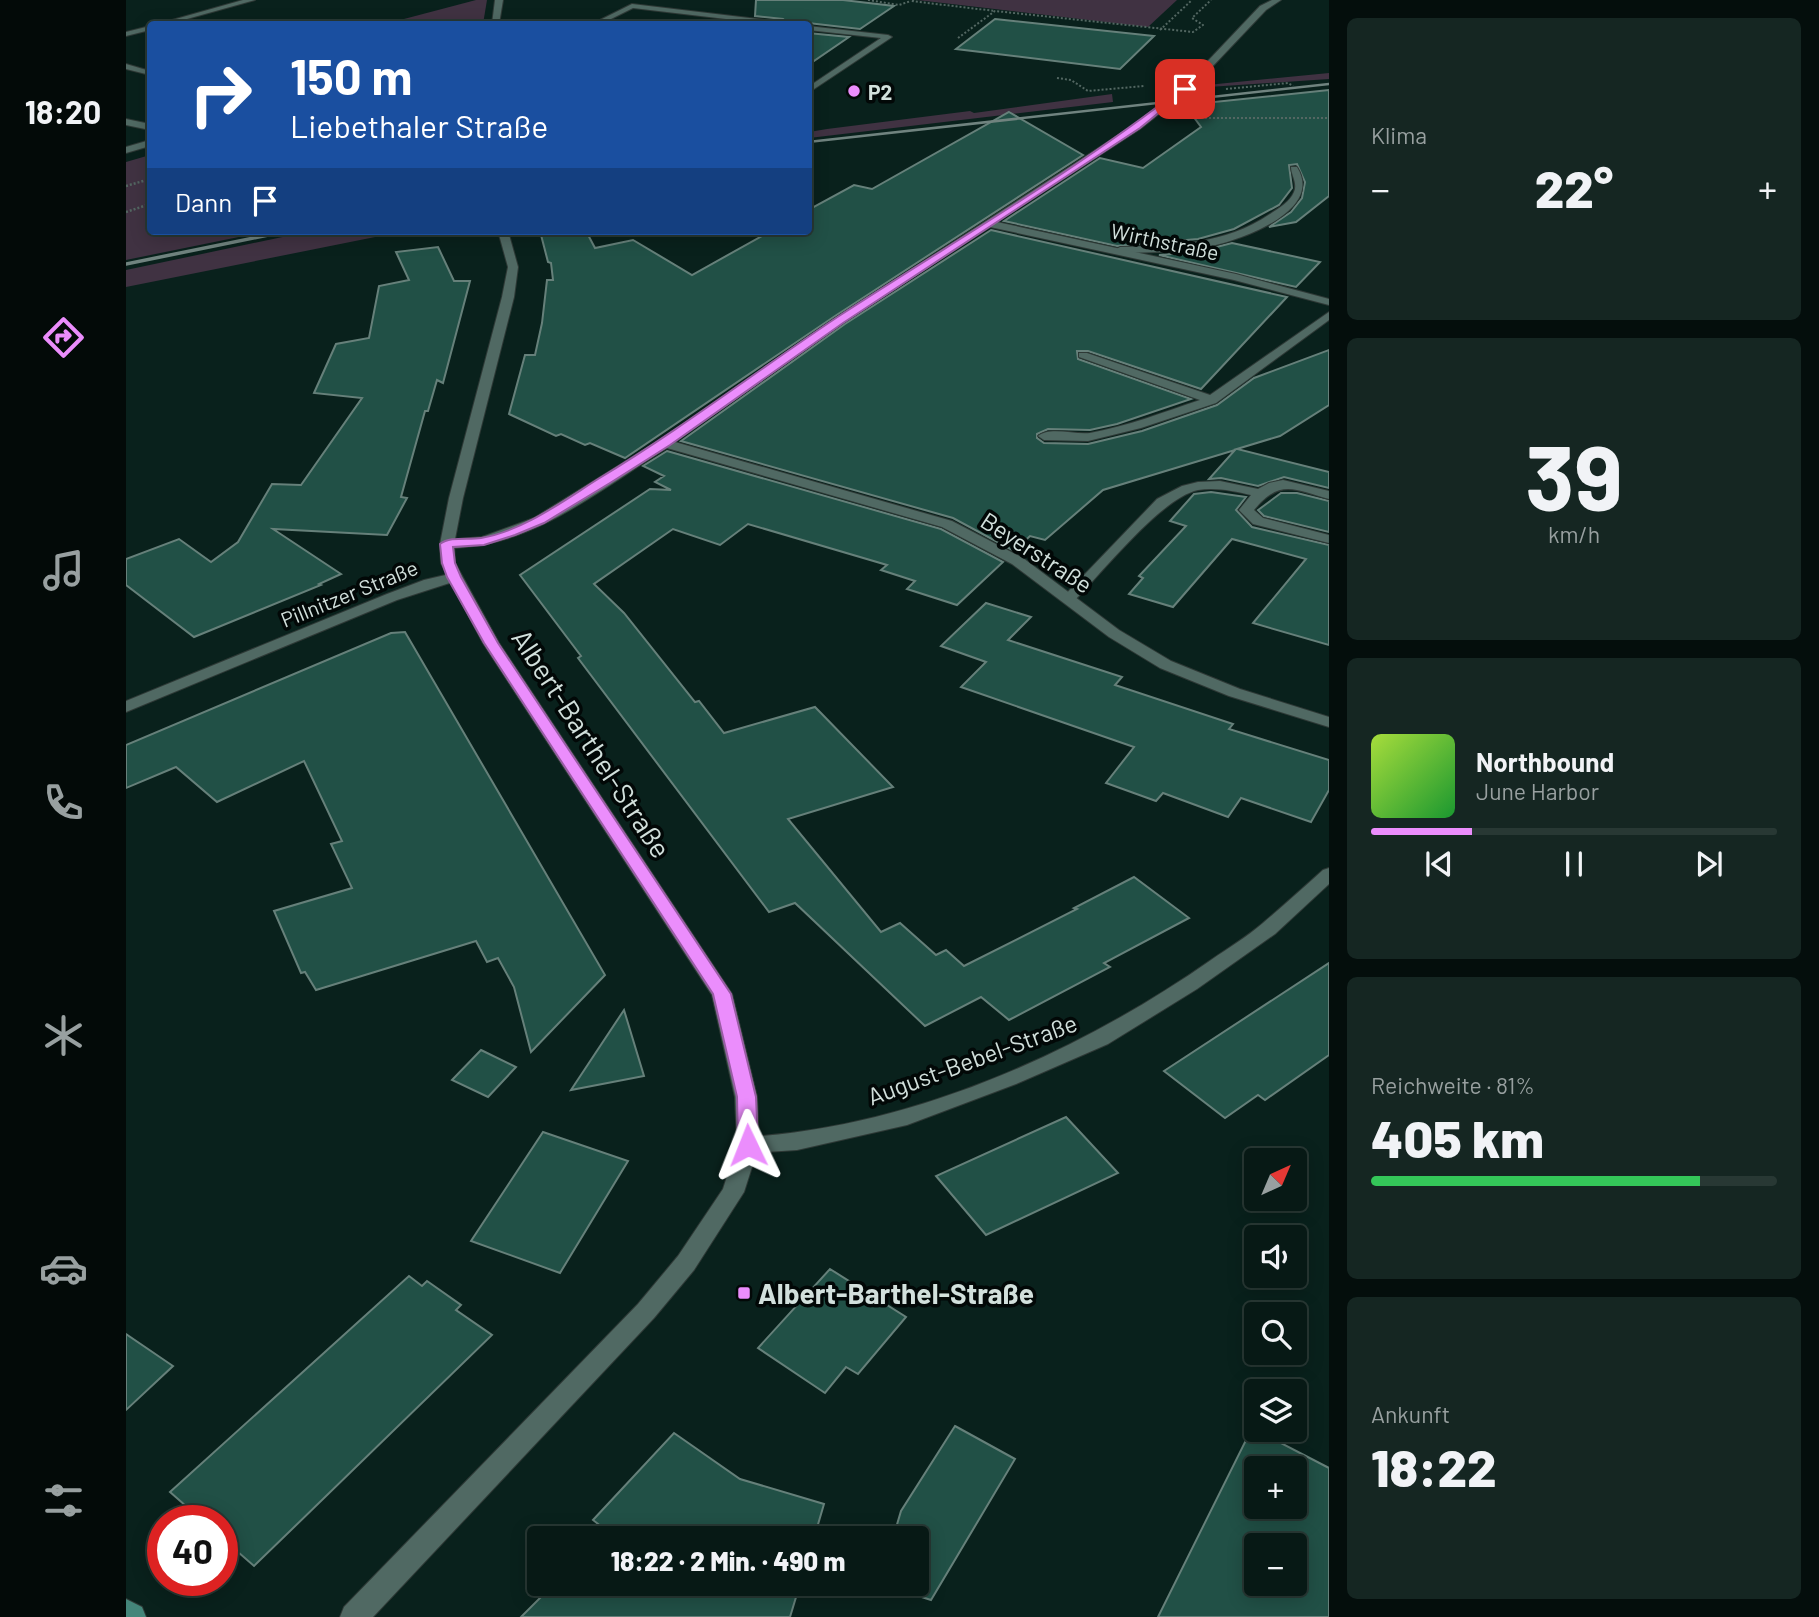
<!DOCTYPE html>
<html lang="de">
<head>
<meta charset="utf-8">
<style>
  :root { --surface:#071915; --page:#152622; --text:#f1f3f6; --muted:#98a0a0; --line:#283834; --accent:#eb8dfc }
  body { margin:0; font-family:Barlow,sans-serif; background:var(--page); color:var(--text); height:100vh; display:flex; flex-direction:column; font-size:26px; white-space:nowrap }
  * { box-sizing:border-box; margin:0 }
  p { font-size:23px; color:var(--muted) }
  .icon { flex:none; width:38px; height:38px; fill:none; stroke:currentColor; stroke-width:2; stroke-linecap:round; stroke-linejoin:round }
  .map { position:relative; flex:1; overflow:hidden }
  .sheet { display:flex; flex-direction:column; gap:18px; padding:18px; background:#040e0c; width:490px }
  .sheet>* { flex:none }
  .guide { position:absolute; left:21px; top:21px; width:665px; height:214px; border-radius:7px; box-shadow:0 4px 18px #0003,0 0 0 2px var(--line); background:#1a4fa0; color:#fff; overflow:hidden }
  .needle { width:46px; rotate:44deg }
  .buttons { position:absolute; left:1118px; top:1148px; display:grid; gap:14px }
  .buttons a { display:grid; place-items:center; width:63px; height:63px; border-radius:7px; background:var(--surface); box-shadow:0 4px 18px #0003,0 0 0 2px var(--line); font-size:35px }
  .speed { position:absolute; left:21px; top:1505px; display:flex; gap:14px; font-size:35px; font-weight:700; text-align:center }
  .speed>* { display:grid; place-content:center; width:91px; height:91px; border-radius:50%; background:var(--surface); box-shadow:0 4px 18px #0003,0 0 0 2px var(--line); line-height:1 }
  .speed .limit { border:10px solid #d22; background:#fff; color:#111 }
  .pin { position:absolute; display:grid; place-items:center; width:60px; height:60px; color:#fff; margin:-30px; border-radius:14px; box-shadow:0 4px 10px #0006 }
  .me { position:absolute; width:77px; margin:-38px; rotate:358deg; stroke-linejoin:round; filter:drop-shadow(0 0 5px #0008) }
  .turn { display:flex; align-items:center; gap:24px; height:147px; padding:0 28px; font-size:32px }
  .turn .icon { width:91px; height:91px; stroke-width:2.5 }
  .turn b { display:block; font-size:49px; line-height:60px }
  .then { display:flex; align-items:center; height:66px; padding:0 28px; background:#0003; gap:14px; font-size:26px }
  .big { font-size:52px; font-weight:800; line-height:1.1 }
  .sheet .widget { flex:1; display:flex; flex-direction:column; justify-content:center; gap:10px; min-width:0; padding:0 24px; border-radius:10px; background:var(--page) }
  .sheet .dial { align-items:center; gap:0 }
  .dial b { font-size:91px; line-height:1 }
  .song { display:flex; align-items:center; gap:21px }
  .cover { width:84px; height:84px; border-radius:10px; background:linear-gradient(135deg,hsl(80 70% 55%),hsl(130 70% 35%)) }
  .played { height:7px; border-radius:4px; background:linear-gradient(90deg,var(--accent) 25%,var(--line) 25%) }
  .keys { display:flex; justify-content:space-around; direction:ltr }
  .heat { display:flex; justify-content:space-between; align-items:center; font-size:38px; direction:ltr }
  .charge { height:10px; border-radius:5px; background:linear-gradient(90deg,#34c759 81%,var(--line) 0) }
  .trip { position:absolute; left:401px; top:1526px; width:402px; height:70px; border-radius:7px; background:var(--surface); box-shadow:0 4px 18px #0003,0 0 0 2px var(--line); font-weight:800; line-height:70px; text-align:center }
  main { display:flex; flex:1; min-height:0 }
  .tabs { display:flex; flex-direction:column; width:126px; justify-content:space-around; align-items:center; background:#030a08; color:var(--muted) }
  .tabs .icon { width:49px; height:49px }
  .tabs .active { color:var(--accent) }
  .tabs b { font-size:32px; color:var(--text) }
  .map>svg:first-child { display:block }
  .green { fill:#403242 }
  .building { fill:#215046; stroke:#66807a; stroke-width:2; fill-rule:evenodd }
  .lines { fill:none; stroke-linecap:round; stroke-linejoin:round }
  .service-casing { stroke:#2e3936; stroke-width:2 }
  .minor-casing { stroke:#2e3936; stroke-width:2 }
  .tertiary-casing { stroke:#2e3936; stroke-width:2 }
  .secondary-casing { stroke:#2e3936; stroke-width:2 }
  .path-far1 { stroke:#536762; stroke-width:2; stroke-dasharray:2 2; stroke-linecap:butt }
  .path { stroke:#536762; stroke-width:2.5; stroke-dasharray:2 2; stroke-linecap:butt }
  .service { fill:#506963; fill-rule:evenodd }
  .minor { fill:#506963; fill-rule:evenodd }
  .tertiary { fill:#506963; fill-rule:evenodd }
  .secondary { fill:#44867a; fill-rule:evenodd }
  .rail-far1 { stroke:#70837f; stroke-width:2.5 }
  .rail { stroke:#70837f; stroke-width:3.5 }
  .route { fill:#eb8dfc; stroke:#995ca4; stroke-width:2 }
  .poi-dot { fill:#eb8dfc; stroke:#020807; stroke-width:2.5 }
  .labels { text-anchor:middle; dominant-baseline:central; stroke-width:7; stroke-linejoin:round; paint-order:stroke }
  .far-poi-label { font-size:21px; font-weight:bold; fill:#d2e0dc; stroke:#020807; text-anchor:start }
  .far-street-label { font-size:21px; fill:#d2e0dc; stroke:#020807 }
  .street-label { font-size:24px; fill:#d2e0dc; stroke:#020807 }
  .near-street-label { font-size:28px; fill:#d2e0dc; stroke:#020807 }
  .near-poi-label { font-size:28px; font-weight:bold; fill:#d2e0dc; stroke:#020807; text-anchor:start }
</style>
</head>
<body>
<main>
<nav class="tabs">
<b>18:20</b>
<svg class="icon active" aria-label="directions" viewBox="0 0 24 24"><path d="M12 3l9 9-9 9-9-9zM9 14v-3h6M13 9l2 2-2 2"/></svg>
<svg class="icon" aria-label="music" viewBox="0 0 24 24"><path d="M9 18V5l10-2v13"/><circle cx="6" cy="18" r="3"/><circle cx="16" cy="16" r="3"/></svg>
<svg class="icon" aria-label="phone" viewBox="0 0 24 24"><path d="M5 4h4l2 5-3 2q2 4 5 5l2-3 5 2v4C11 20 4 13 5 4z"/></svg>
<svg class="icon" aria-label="climate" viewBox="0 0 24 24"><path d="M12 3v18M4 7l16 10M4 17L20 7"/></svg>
<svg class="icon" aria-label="car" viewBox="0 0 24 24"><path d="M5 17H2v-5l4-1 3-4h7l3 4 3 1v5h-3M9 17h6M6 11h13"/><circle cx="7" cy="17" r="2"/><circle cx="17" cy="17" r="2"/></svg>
<svg class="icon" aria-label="filters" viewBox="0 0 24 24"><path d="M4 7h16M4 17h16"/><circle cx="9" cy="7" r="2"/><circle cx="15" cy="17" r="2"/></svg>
</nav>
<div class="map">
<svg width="1203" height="1617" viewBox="0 0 1203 1617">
  <rect width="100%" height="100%" fill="#09211c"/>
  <g class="green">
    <path d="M350 0H361L357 24H259Z"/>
    <path d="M791 0H1051L1022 27Z"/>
    <path d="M1203 73V79L1068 88 1071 86Z"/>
    <path d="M986 94 987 102 683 138V132L701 129 844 111 848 113Z"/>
    <path d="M24 155V231H142L0 260V162Z"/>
    <path d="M185 231H279L0 287V270Z"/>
  </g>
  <g class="building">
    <path d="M630 0H717L768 6 734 29 682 23 663 24 657 19 629 16Z"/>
    <path d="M869 19 1028 36 994 69 830 49Z"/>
    <path d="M682 33 723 37 682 65Z"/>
    <path d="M1203 90V196L1170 222 1143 227 1165 212 1176 198 1179 182 1171 164 1163 165 1166 188 1153 205 1108 229 1072 239 991 246 878 221 974 158 1017 168 1075 127 1059 105Z"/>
    <path d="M883 112 957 155 709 316 499 458 464 443 459 445 435 434 430 436 383 414 399 355H409L416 323 421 280H427L425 263 422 262 414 231H460L469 248 507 240 566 275 645 231H682V210L728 185 746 189Z"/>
    <path d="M865 230 1161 297 1075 389 962 351H951L952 359 1065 399 991 424 964 430 922 429 911 434V438L918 443 962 444 1016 431 1091 405 1128 378 1203 350V405L1154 436 1111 449 1203 472V488L1158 477 1132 486 1095 478 1083 479 1109 450 977 490 919 540 904 536 888 551 827 518 555 441 719 324Z"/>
    <path d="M1106 243 1194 262 1170 287 1033 255 1071 252Z"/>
    <path d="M312 247 328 281H344L317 383 311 380 302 411H299L275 497 281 498 261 535 147 529 215 574 193 584 195 585 68 637 0 585V559L53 539 85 562 112 542 146 484 175 485 236 398 188 393 210 344 243 338 253 286 283 280 270 252Z"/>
    <path d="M541 451 815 529 877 562 831 605 781 589 789 581 755 570 761 565 622 524 594 545 547 529 468 584 498 613 569 702 573 701 598 733 689 707 767 787 662 819 755 932 774 923 810 955 820 950 838 966 951 909 948 908 1008 877 1063 918 978 963 984 967 883 1020 855 997 799 1026 669 903 643 912 452 658 455 656 394 575 524 489 545 490 529 482 538 476 517 466Z"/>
    <path d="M1085 492 1120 497 1110 510 1126 527 1203 545V645L1127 623 1180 559 1106 539 1047 607 1003 594 1017 578 1013 576 1060 526 1044 521 1068 494Z"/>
    <path d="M1155 493H1171L1203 501V532L1138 516 1132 510Z"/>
    <path d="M860 603 905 617 882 640 996 677 989 685 1107 724 1103 729 1203 760V790L1185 822 1115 798 1102 817 1037 793 1030 801 980 783 1008 747 835 687 860 662 815 646Z"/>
    <path d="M279 632 479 975 405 1052 388 987 372 958 361 962 350 941 190 990 179 972 175 973 148 911 226 888 205 844 216 841 178 761 91 802 50 767 0 788V745L265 633Z"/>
    <path d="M1203 963V1055L1139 1100 1132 1095 1099 1118 1038 1071Z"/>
    <path d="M498 1010 518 1076 445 1090Z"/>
    <path d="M355 1050 390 1067 362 1097 326 1080Z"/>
    <path d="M940 1117 992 1173 860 1235 810 1176Z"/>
    <path d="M417 1132 502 1161 434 1273 345 1241Z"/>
    <path d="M704 1269 780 1317 732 1374 720 1367 699 1393 632 1348Z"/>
    <path d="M283 1276 296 1286 301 1281 335 1305 330 1310 366 1335 128 1566 96 1538V1521H77L44 1492Z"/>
    <path d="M0 1334 47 1366 0 1410Z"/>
    <path d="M829 1426 889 1459 805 1600 755 1584H791V1538H767L775 1511Z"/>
    <path d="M1126 1428 1203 1468V1617H1032ZM1130 1468H1169V1507H1130ZM1130 1545H1169V1584H1130Z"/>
    <path d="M548 1433 614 1479 698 1504 688 1538H474L481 1531 467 1520Z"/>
    <path d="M428 1584H674L664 1617H395Z"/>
  </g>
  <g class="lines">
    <defs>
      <g id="service">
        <path d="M506 4 657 22 661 24H642L507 8 475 24H466Z"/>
        <path d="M682 26 762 35 766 37 682 93V87L755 38 682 30Z"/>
        <path d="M24 140V146L0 153V147Z"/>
        <path d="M1165 167H1171C1199 211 1113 241 1081 247 1052 253 1023 252 994 253L989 250 994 247C1048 245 1098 245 1144 214 1153 208 1164 202 1168 192 1172 183 1165 175 1165 167Z"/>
        <path d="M1157 480 1203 491V499C1169 490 1154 478 1128 510L1137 518 1203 535V543L1127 524 1113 510 1125 495C1108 491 1089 487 1072 490 1035 498 976 573 948 601H938L936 598 1031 499 1056 486 1072 482 1094 481 1132 489 1143 483Z"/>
      </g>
      <g id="minor">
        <path d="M117 0H129L43 24H32Z"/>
        <path d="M1146 0H1155L1140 10 1067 87 1014 129 871 222 1110 274 1203 299V305L1108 280 864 227 718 322 549 442 826 521 897 558 993 630 1045 661 1114 689 1203 717V727L1103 696 1034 668 983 637 886 564 816 527 541 448C479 486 414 541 339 547 330 548 321 550 314 544L321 540 356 537 408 518 534 440 710 318 1008 125 1061 83 1134 6Z"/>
        <path d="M24 26V30L0 36V32Z"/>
        <path d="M0 64 24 71V75L0 69Z"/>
        <path d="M0 119 24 124V130L0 125Z"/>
        <path d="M1203 312V320L1090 403 1015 428 962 441 918 440 912 436C924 426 949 435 964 433 1002 426 1038 412 1074 400L953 357V353H961L1084 395Z"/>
        <path d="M328 573 333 574 335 577 333 580 271 600 0 712V701L261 594 298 580Z"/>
        <path d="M1203 868V884L1149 934 1071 989 982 1044 890 1084 781 1125 671 1150 622 1153 614 1151 611 1145 614 1139 622 1137C785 1127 952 1053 1085 960 1102 948 1121 937 1137 923 1157 906 1177 888 1197 870Z"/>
      </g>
      <g id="tertiary">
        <path d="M369 0H377L373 24H366Z"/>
        <path d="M372 231H382L392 267 388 297 337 498 328 544 329 563 373 643 606 994 631 1097 633 1145 618 1192 568 1270 528 1318 247 1617H214L218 1607 512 1304 552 1256 597 1189 611 1145 609 1097 586 995 357 643 315 563 314 544 323 498 376 297 382 267Z"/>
      </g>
      <path id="secondary" d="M0 1599 16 1607 20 1617H0Z"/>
    </defs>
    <use href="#service" class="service-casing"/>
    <use href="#minor" class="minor-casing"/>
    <use href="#tertiary" class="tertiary-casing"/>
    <use href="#secondary" class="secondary-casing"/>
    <g class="path-far1">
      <path d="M742 0 773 5 785 1"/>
      <path d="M788 0 785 1 869 11"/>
      <path d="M326 24H329"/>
      <path d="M1034 30 1066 0"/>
      <path d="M832 38 869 11 1067 32 1077 25 1066 18 1085 0"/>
      <path d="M931 78 945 80 962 91 1018 86"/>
      <path d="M1100 89 1162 83 1167 86"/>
      <path d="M1067 118H1203"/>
    </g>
    <g class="path">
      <path d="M0 186 24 179"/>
      <path d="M0 212 24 204"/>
    </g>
    <use href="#service" class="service"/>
    <use href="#minor" class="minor"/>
    <use href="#tertiary" class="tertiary"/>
    <use href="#secondary" class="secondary"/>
    <path class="rail-far1" d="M682 142 1203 84"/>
    <path class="rail" d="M0 264 162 231"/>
  </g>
  <path class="route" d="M1056 88 1062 89 1014 128 717 323 544 445 484 483 418 523 389 535 358 545 327 547 329 563 335 577 372 643 605 994 630 1097 632 1145 629 1150 622 1152 615 1150 612 1145 611 1097 587 994 358 643 321 577 316 563 314 544C324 536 342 540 355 538 397 531 437 501 472 479 555 429 632 370 713 316 828 241 948 172 1056 88Z"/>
  <g class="poi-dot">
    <circle cx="728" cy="91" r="7"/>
    <rect x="611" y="1286" width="14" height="14" rx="3.5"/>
  </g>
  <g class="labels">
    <g class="far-poi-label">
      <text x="742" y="91">P2</text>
    </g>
    <g class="far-street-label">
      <text transform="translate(1039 241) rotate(12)">Wirthstraße</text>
      <text transform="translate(223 593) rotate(-22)">Pillnitzer Straße</text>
    </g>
    <g class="street-label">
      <text transform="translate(911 552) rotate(33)">Beyerstraße</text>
      <text transform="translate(846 1059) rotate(-20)">August-Bebel-Straße</text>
    </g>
    <g class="near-street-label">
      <text transform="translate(466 743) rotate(57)">Albert-Barthel-Straße</text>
    </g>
    <g class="near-poi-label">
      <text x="632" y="1293">Albert-Barthel-Straße</text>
    </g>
  </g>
</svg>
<div class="buttons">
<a><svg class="needle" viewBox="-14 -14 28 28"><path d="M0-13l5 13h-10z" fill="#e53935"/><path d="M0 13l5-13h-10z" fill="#98a0a0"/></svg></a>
<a><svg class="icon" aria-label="sound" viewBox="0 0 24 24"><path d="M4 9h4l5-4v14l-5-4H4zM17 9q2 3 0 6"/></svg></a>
<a><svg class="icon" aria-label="search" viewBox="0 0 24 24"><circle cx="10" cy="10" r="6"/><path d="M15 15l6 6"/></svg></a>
<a><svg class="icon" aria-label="layers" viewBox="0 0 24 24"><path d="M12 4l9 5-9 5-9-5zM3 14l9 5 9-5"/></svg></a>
<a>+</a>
<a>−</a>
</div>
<div class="speed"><div class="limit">40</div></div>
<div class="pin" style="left:1059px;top:89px;background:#d93025"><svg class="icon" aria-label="arrive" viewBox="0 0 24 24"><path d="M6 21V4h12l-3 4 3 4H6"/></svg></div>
<svg class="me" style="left:622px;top:1145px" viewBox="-20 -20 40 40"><path d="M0-17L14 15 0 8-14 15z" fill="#eb8dfc" stroke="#fff" stroke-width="4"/></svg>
<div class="trip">18:22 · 2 Min. · 490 m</div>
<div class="guide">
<div class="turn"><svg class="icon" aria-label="right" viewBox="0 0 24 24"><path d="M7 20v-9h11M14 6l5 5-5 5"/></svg><div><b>150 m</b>Liebethaler Straße</div></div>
<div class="then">Dann<svg class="icon" aria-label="arrive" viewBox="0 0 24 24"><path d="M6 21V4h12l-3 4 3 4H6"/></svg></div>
</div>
</div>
<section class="sheet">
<div class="widget"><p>Klima</p>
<div class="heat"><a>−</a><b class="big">22°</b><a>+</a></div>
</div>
<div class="widget dial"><b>39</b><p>km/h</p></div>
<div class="widget">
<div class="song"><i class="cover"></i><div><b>Northbound</b><p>June Harbor</p></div></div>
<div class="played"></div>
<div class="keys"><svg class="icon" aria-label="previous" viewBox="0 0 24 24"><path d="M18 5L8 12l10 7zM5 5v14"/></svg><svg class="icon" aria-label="pause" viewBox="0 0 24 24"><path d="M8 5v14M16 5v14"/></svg><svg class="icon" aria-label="next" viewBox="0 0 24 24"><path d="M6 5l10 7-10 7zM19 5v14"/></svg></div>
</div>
<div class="widget"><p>Reichweite · 81%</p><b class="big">405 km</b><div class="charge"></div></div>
<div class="widget"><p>Ankunft</p><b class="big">18:22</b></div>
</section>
</main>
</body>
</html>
